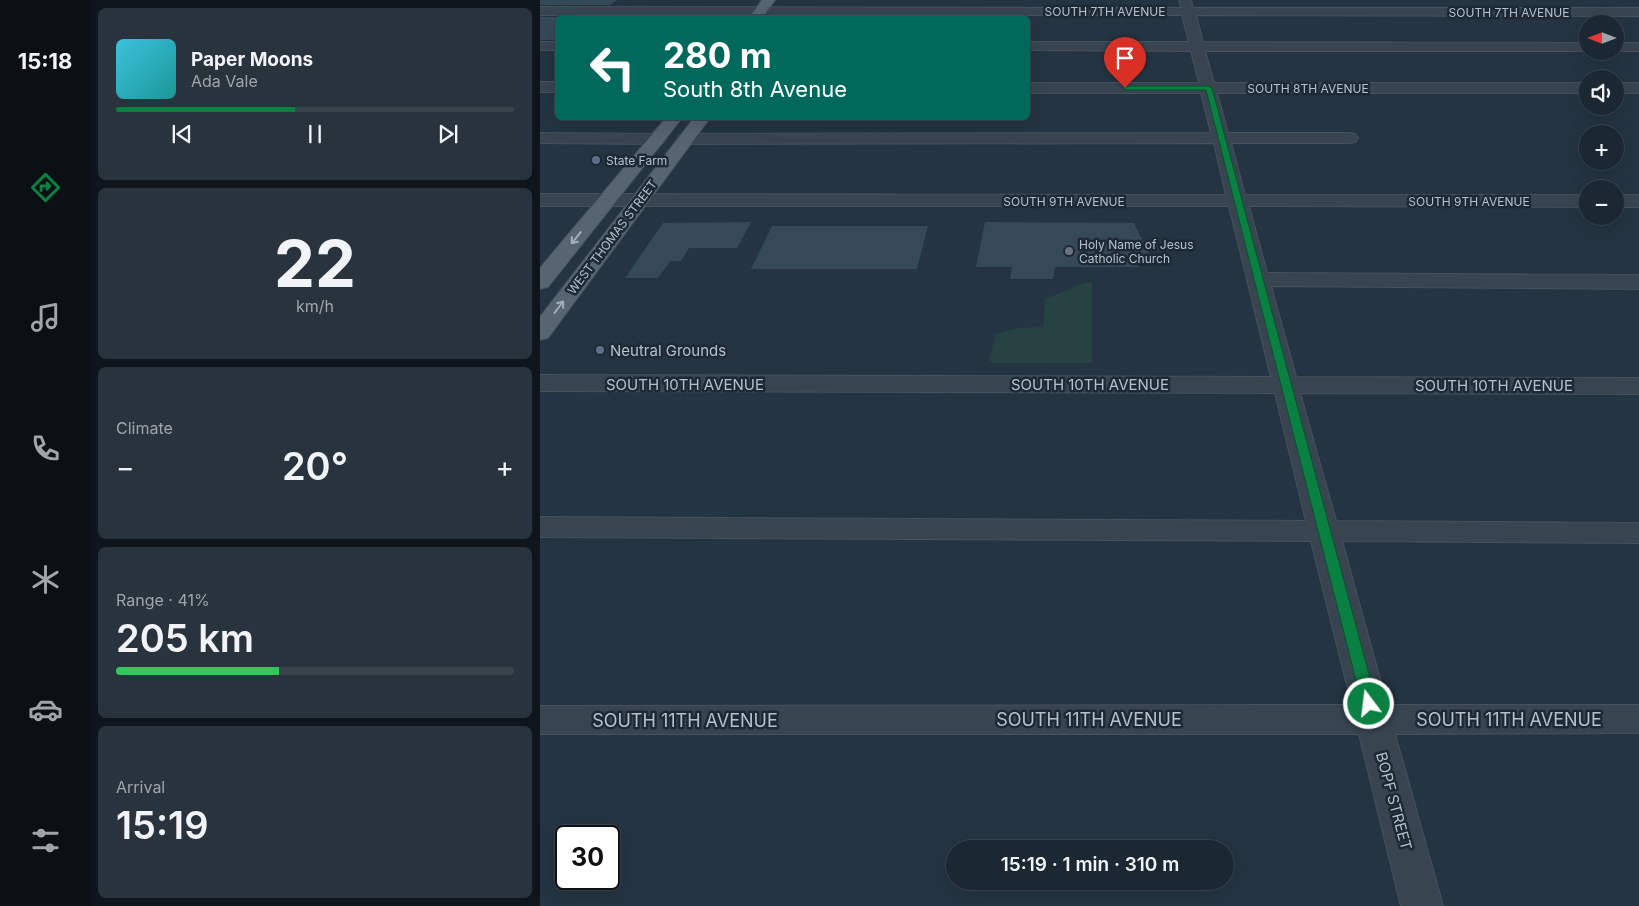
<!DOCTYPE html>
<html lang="en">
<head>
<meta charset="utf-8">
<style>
  :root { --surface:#1b2732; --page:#28333e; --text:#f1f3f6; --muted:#a0a5ac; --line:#39444d; --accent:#0b8043 }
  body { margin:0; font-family:Inter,sans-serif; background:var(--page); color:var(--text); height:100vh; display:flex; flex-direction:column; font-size:19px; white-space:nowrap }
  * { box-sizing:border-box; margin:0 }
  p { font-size:16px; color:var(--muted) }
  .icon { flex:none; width:28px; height:28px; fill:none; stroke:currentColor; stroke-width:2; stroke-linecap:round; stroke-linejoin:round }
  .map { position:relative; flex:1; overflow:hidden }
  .sheet { display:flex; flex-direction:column; gap:8px; padding:8px; background:#0f151c; width:450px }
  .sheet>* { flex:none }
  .guide { position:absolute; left:15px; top:15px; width:475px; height:105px; border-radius:8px; box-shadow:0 5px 20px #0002,0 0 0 1px var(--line); background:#00695c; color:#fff; overflow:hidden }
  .needle { width:32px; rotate:270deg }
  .fabs { position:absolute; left:1039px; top:15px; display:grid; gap:10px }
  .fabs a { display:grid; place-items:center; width:45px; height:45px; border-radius:50%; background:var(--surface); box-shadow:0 5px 20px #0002,0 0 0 1px var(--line); font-size:25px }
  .speed { position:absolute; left:15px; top:825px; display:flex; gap:10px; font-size:25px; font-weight:700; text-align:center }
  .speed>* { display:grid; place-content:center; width:65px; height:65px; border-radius:50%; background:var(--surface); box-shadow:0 5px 20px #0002,0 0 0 1px var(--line); line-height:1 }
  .speed .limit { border:2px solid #111; border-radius:8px; background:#fff; color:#111 }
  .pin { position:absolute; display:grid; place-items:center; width:42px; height:42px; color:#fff; margin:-51px -21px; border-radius:50% 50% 50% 0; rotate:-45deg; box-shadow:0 0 5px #0007 }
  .pin .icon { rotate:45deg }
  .me { position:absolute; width:55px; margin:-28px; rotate:345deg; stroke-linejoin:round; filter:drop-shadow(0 0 4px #0008) }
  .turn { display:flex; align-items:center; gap:18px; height:105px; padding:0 25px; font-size:22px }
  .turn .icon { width:65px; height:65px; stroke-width:2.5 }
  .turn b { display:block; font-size:35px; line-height:42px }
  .big { font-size:38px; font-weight:600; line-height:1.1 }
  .sheet .card { flex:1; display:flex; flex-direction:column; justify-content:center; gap:8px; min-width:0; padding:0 18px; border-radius:8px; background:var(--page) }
  .sheet .dial { align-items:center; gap:0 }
  .dial b { font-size:65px; line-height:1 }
  .song { display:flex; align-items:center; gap:15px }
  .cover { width:60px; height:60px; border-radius:8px; background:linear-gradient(135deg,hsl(190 70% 55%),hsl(180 70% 35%)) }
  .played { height:5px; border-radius:2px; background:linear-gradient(90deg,var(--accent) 45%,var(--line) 45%) }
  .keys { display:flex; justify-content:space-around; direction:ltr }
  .heat { display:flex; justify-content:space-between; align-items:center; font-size:28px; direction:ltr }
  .charge { height:8px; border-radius:4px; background:linear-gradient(90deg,#34c759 41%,var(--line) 0) }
  .trip { position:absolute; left:406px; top:840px; width:288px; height:50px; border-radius:25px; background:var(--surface); box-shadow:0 5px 20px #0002,0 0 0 1px var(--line); font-weight:600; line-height:50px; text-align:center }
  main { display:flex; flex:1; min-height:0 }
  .dock { display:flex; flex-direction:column; width:90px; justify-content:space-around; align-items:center; background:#0b1014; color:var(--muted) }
  .dock .icon { width:35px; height:35px }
  .dock .active { color:var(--accent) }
  .dock b { font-size:22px; color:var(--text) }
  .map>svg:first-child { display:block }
  .green { fill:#264242 }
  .building { fill:#354958 }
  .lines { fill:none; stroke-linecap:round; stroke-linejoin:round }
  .minor-casing { stroke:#45515d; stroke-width:2 }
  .major-casing { stroke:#45515d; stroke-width:2 }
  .minor { fill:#384551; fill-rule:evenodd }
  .major { fill:#566571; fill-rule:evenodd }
  .oneway { stroke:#a2aeba }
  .route { fill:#0b8043; stroke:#07532c }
  .service-dot { fill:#5c6f8a; stroke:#1d2a36; stroke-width:2 }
  .worship-dot { fill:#6b7280; stroke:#1d2a36; stroke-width:2 }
  .labels { text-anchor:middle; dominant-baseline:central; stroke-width:5; stroke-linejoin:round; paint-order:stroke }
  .far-street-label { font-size:12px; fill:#b5c0cc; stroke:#1d2a36 }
  .far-poi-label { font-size:12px; fill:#b5c0cc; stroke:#1d2a36; text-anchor:start }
  .poi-label { font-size:15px; fill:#b5c0cc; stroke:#1d2a36; text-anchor:start }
  .street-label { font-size:15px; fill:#b5c0cc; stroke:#1d2a36 }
  .near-street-label { font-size:18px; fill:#b5c0cc; stroke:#1d2a36 }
</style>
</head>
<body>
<main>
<nav class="dock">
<b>15:18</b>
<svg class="icon active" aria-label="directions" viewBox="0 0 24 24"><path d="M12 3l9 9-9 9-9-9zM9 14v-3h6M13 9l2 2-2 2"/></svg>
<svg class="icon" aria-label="music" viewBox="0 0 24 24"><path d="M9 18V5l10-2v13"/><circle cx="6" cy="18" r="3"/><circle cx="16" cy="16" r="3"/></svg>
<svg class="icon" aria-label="phone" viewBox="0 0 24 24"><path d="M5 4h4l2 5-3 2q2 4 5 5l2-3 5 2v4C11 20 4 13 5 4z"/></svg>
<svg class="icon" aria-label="climate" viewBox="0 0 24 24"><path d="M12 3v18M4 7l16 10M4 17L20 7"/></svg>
<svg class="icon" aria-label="car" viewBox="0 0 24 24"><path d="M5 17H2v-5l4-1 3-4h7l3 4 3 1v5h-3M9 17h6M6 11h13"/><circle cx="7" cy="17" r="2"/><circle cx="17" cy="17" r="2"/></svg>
<svg class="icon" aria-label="filters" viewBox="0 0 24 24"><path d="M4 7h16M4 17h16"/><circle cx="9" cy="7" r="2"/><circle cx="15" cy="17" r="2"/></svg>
</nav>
<section class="sheet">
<div class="card">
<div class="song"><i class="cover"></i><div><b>Paper Moons</b><p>Ada Vale</p></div></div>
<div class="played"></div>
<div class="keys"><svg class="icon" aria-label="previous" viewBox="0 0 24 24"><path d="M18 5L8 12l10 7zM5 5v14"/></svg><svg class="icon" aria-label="pause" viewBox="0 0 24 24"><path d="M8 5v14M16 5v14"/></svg><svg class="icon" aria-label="next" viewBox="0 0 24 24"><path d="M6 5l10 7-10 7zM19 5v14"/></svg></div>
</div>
<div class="card dial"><b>22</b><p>km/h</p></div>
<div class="card"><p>Climate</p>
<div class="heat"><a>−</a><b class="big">20°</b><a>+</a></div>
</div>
<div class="card"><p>Range · 41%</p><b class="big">205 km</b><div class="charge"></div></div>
<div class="card"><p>Arrival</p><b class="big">15:19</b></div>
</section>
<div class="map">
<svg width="1099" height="906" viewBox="0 0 1099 906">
  <rect width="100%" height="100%" fill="#243442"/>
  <path class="green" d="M544 283H552V363H448L456 334 476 328 503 327 505 299Z"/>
  <g class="building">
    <path d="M0 0H77L70 5H0Z"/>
    <path d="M0 17H54L18 18V40H0Z"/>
    <path d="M211 222 197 248H149L141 261H130L118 278H85L123 223Z"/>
    <path d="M445 222 594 223 610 256H601L598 267H515L513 279H470L472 267H436Z"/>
    <path d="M232 226H388L377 269H211Z"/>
  </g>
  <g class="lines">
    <defs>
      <g id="minor">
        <path d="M639 0H651L653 8H1099V16L656 15 663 42 1048 43V51H665L674 83H1048V93H677L688 133H809L815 134 818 138 815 142 809 143H691L705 195H1048V207L709 206 727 273 1099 275V289L731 286 756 377 1099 378V394L760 393 796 521 1099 523V543L802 541 847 705H1099V733L855 734 903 906H861L819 734H0V706L812 705 771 541 0 537V517L766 521 735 393 0 391V375L731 377 689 206H0V194L686 195 674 143 146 144 140 143 137 139 140 135 146 134 671 133 661 93H488V83H659L651 51 488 50V42H649L642 15H0V7L641 8Z"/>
        <rect x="0" y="42" width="18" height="8"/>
        <rect x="1075" y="43" width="24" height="8"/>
        <rect x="0" y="82" width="18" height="10"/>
        <rect x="1075" y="83" width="24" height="10"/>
        <path d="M0 133 117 134 123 135 126 139 123 143 117 144 0 143Z"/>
        <rect x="1075" y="195" width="24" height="12"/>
      </g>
      <g id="major">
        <path d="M222 0H235L222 18H209Z"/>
        <path d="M126 118H142L8 287 0 289V268Z"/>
        <path d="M154 118H170L8 338 0 340V317Z"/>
      </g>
    </defs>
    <use href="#minor" class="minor-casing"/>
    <use href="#major" class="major-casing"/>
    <use href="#minor" class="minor"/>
    <use href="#major" class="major"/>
  </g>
  <defs><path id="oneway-shaft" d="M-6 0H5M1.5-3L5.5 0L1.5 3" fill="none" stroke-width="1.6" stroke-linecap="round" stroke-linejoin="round" transform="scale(1.25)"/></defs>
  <g class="oneway">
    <use href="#oneway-shaft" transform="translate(36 238) rotate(129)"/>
    <use href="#oneway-shaft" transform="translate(19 307) rotate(-53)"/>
  </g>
  <path class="route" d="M583 86H668L672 88 837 704 835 708H824L822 704 666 90H585Z"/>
  <g class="service-dot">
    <circle cx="56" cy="160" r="5"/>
    <circle cx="60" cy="350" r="5"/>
  </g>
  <circle class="worship-dot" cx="529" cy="251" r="5"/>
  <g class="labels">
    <g class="far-street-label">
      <text x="565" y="11">SOUTH 7TH AVENUE</text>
      <text x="969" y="12">SOUTH 7TH AVENUE</text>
      <text x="768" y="88">SOUTH 8TH AVENUE</text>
      <text x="524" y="201">SOUTH 9TH AVENUE</text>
      <text x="929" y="201">SOUTH 9TH AVENUE</text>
      <text transform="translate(72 237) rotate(-53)">WEST THOMAS STREET</text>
    </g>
    <g class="far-poi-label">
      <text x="66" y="160">State Farm</text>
      <text x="539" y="244">Holy Name of Jesus<tspan x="539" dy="14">Catholic Church</tspan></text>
    </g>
    <g class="poi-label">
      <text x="70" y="350">Neutral Grounds</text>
    </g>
    <g class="street-label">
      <text x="145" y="384">SOUTH 10TH AVENUE</text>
      <text x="550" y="384">SOUTH 10TH AVENUE</text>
      <text x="954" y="385">SOUTH 10TH AVENUE</text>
      <text transform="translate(854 801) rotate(75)">BOPF STREET</text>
    </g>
    <g class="near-street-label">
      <text x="549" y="719">SOUTH 11TH AVENUE</text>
      <text x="969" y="719">SOUTH 11TH AVENUE</text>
      <text x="145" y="720">SOUTH 11TH AVENUE</text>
    </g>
  </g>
</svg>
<div class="fabs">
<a><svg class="needle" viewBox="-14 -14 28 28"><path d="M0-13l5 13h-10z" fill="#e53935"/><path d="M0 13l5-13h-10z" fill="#a0a5ac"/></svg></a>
<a><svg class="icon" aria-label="sound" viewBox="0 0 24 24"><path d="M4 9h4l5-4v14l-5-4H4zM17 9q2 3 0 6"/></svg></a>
<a>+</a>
<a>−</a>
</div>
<div class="speed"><div class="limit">30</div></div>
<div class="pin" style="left:585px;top:88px;background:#d93025"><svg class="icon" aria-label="arrive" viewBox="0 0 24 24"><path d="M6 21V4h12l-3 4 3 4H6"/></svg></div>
<svg class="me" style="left:829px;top:704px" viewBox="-20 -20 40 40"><circle r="17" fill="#0b8043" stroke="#fff" stroke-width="3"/><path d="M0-11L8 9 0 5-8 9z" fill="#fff"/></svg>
<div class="trip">15:19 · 1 min · 310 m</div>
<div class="guide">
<div class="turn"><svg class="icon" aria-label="left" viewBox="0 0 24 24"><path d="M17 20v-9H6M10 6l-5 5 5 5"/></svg><div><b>280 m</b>South 8th Avenue</div></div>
</div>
</div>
</main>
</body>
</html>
